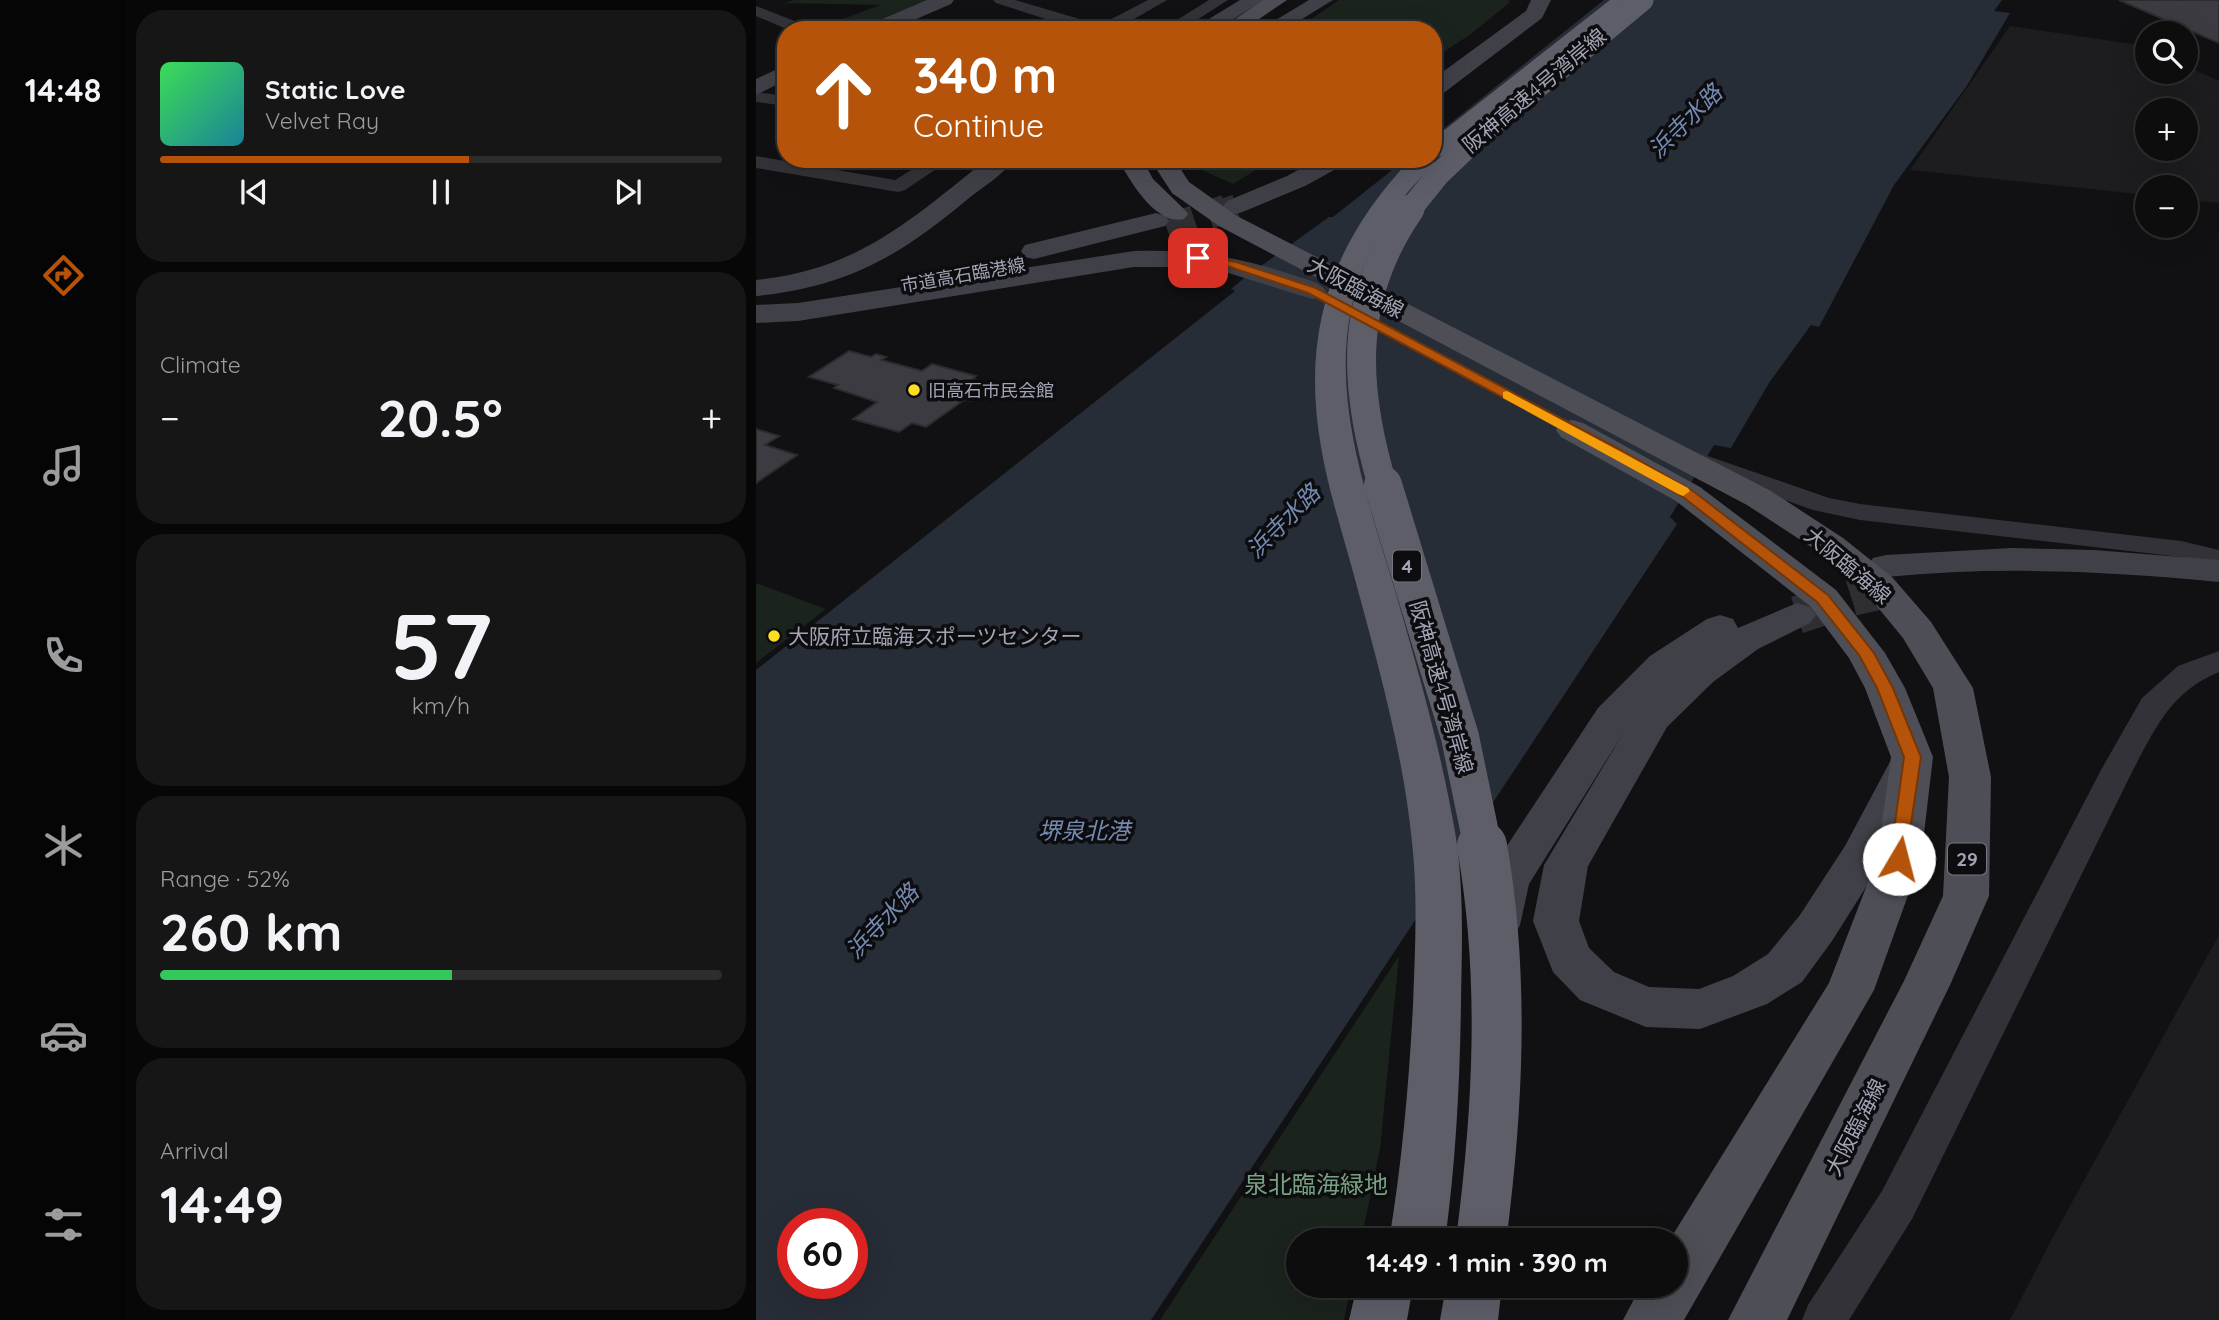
<!DOCTYPE html>
<html lang="en">
<head>
<meta charset="utf-8">
<style>
  :root { --surface:#0d0d0e; --page:#161617; --text:#f1f3f6; --muted:#9a9c9e; --line:#2d2d2e; --accent:#b45309 }
  body { margin:0; font-family:Quicksand,"Noto Sans JP",sans-serif; background:var(--page); color:var(--text); height:100vh; display:flex; flex-direction:column; font-size:26px; white-space:nowrap }
  * { box-sizing:border-box; margin:0 }
  p { font-size:23px; color:var(--muted) }
  .icon { flex:none; width:38px; height:38px; fill:none; stroke:currentColor; stroke-width:2; stroke-linecap:round; stroke-linejoin:round }
  .map { position:relative; flex:1; overflow:hidden }
  .side { display:flex; flex-direction:column; gap:10px; padding:10px; background:#070708; width:630px }
  .side>* { flex:none }
  .top-card { position:absolute; left:21px; top:21px; width:665px; height:147px; border-radius:28px; box-shadow:0 7px 28px #0002,0 0 0 2px var(--line); background:#b45309; color:#fff; overflow:hidden }
  .buttons { position:absolute; left:1379px; top:21px; display:grid; gap:14px }
  .buttons a { display:grid; place-items:center; width:63px; height:63px; border-radius:50%; background:var(--surface); box-shadow:0 7px 28px #0002,0 0 0 2px var(--line); font-size:35px }
  .speed { position:absolute; left:21px; top:1208px; display:flex; gap:14px; font-size:35px; font-weight:700; text-align:center }
  .speed>* { display:grid; place-content:center; width:91px; height:91px; border-radius:50%; background:var(--surface); box-shadow:0 7px 28px #0002,0 0 0 2px var(--line); line-height:1 }
  .speed .limit { border:10px solid #d22; background:#fff; color:#111 }
  .pin { position:absolute; display:grid; place-items:center; width:60px; height:60px; color:#fff; margin:-30px; border-radius:14px; box-shadow:0 4px 10px #0006 }
  .me { position:absolute; width:77px; margin:-38px; rotate:8deg; stroke-linejoin:round; filter:drop-shadow(0 0 5px #0008) }
  .turn { display:flex; align-items:center; gap:24px; height:147px; padding:0 21px; font-size:32px }
  .turn .icon { width:91px; height:91px; stroke-width:2.5 }
  .turn b { display:block; font-size:49px; line-height:60px }
  .big { font-size:52px; font-weight:800; line-height:1.1 }
  .side .widget { flex:1; display:flex; flex-direction:column; justify-content:center; gap:10px; min-width:0; padding:0 24px; border-radius:28px; background:var(--page) }
  .side .dial { align-items:center; gap:0 }
  .dial b { font-size:91px; line-height:1 }
  .song { display:flex; align-items:center; gap:21px }
  .cover { width:84px; height:84px; border-radius:10px; background:linear-gradient(135deg,hsl(130 70% 55%),hsl(190 70% 35%)) }
  .played { height:7px; border-radius:4px; background:linear-gradient(90deg,var(--accent) 55%,var(--line) 55%) }
  .keys { display:flex; justify-content:space-around; direction:ltr }
  .heat { display:flex; justify-content:space-between; align-items:center; font-size:38px; direction:ltr }
  .charge { height:10px; border-radius:5px; background:linear-gradient(90deg,#34c759 52%,var(--line) 0) }
  .trip { position:absolute; left:530px; top:1228px; width:402px; height:70px; border-radius:35px; background:var(--surface); box-shadow:0 7px 28px #0002,0 0 0 2px var(--line); font-weight:800; line-height:70px; text-align:center }
  main { display:flex; flex:1; min-height:0 }
  .dock { display:flex; flex-direction:column; width:126px; justify-content:space-around; align-items:center; background:#050506; color:var(--muted) }
  .dock .icon { width:49px; height:49px }
  .dock .on { color:var(--accent) }
  .dock b { font-size:32px; color:var(--text) }
  .map>svg:first-child { display:block }
  .built { fill:#1d1d20; fill-rule:evenodd }
  .green { fill:#1b231d }
  .water { fill:#272d37; fill-rule:evenodd }
  .building { fill:#3b3b41; stroke:#2c2b2f; stroke-width:2 }
  .lines { fill:none; stroke-linecap:round; stroke-linejoin:round }
  .secondary-tunnel-far2 { stroke:#2e2e33; stroke-width:23; stroke-dasharray:23 11; stroke-linecap:butt }
  .secondary-tunnel-far1 { stroke:#2e2e33; stroke-width:29; stroke-dasharray:29 15; stroke-linecap:butt }
  .secondary-tunnel { stroke:#2e2e33; stroke-width:38; stroke-dasharray:38 19; stroke-linecap:butt }
  .street { fill:#323238; fill-rule:evenodd }
  .secondary { fill:#404048; fill-rule:evenodd }
  .primary { fill:#4e4e57; fill-rule:evenodd }
  .highway { fill:#5e5e69; fill-rule:evenodd }
  .highway-bridge-far3 { stroke:#5e5e69; stroke-width:23 }
  .highway-bridge-far2 { stroke:#5e5e69; stroke-width:29 }
  .highway-bridge-far1 { stroke:#5e5e69; stroke-width:38 }
  .highway-bridge { stroke:#5e5e69; stroke-width:50 }
  .route { fill:#b45309; stroke:#753606; stroke-width:2 }
  .slow { fill:#f59e0b }
  .poi-dot { fill:#fddf1f; stroke:#0d0c0e; stroke-width:2.5 }
  .labels { text-anchor:middle; dominant-baseline:central; stroke-width:7; stroke-linejoin:round; paint-order:stroke }
  .far-street-label { font-size:18px; fill:#a1a4b5; stroke:#0d0c0e }
  .far-poi-label { font-size:18px; fill:#a1a4b5; stroke:#0d0c0e; text-anchor:start }
  .shield { fill:#0d0c0e; stroke:#757683; stroke-width:2 }
  .shield-label { font-size:19px; font-weight:bold; fill:#a1a4b5 }
  .street-label { font-size:21px; fill:#a1a4b5; stroke:#0d0c0e }
  .poi-label { font-size:21px; fill:#a1a4b5; stroke:#0d0c0e; text-anchor:start }
  .water-label { font-size:23px; font-style:italic; fill:#758ab3; stroke:#0d0c0e }
  .near-park-label { font-size:24px; fill:#77a182; stroke:#0d0c0e }
</style>
</head>
<body>
<main>
<nav class="dock">
<b>14:48</b>
<svg class="icon on" aria-label="directions" viewBox="0 0 24 24"><path d="M12 3l9 9-9 9-9-9zM9 14v-3h6M13 9l2 2-2 2"/></svg>
<svg class="icon" aria-label="music" viewBox="0 0 24 24"><path d="M9 18V5l10-2v13"/><circle cx="6" cy="18" r="3"/><circle cx="16" cy="16" r="3"/></svg>
<svg class="icon" aria-label="phone" viewBox="0 0 24 24"><path d="M5 4h4l2 5-3 2q2 4 5 5l2-3 5 2v4C11 20 4 13 5 4z"/></svg>
<svg class="icon" aria-label="climate" viewBox="0 0 24 24"><path d="M12 3v18M4 7l16 10M4 17L20 7"/></svg>
<svg class="icon" aria-label="car" viewBox="0 0 24 24"><path d="M5 17H2v-5l4-1 3-4h7l3 4 3 1v5h-3M9 17h6M6 11h13"/><circle cx="7" cy="17" r="2"/><circle cx="17" cy="17" r="2"/></svg>
<svg class="icon" aria-label="filters" viewBox="0 0 24 24"><path d="M4 7h16M4 17h16"/><circle cx="9" cy="7" r="2"/><circle cx="15" cy="17" r="2"/></svg>
</nav>
<section class="side">
<div class="widget">
<div class="song"><i class="cover"></i><div><b>Static Love</b><p>Velvet Ray</p></div></div>
<div class="played"></div>
<div class="keys"><svg class="icon" aria-label="previous" viewBox="0 0 24 24"><path d="M18 5L8 12l10 7zM5 5v14"/></svg><svg class="icon" aria-label="pause" viewBox="0 0 24 24"><path d="M8 5v14M16 5v14"/></svg><svg class="icon" aria-label="next" viewBox="0 0 24 24"><path d="M6 5l10 7-10 7zM19 5v14"/></svg></div>
</div>
<div class="widget"><p>Climate</p>
<div class="heat"><a>−</a><b class="big">20.5°</b><a>+</a></div>
</div>
<div class="widget dial"><b>57</b><p>km/h</p></div>
<div class="widget"><p>Range · 52%</p><b class="big">260 km</b><div class="charge"></div></div>
<div class="widget"><p>Arrival</p><b class="big">14:49</b></div>
</section>
<div class="map">
<svg width="1463" height="1320" viewBox="0 0 1463 1320">
  <rect width="100%" height="100%" fill="#111113"/>
  <g class="built">
    <path d="M1254 26 1383 45 1391 49V72H1430V66L1463 81V203L1430 200V187H1391V195L1154 170ZM1391 110H1430V149H1391Z"/>
    <path d="M1463 935V1320H1254L1298 1235Z"/>
  </g>
  <g class="green">
    <path d="M38 0H179L107 30H58L124 5 28 3Z"/>
    <path d="M583 0H752L754 2 715 34 677 59V30H539Z"/>
    <path d="M433 159H518L477 184 435 165Z"/>
    <path d="M0 583 70 609 0 663Z"/>
    <path d="M643 956 624 1149 605 1241H542V1286H595L588 1320H404Z"/>
  </g>
  <path class="water" d="M848 0H1246L1238 11 1254 13 1210 87 1138 185 1063 327 1055 325 1013 383 975 448 958 445 914 517 921 524 395 1320H0V670L479 291 475 289 487 279 573 217H577L650 159H677V137ZM37 1223H96V1283H37Z"/>
  <g class="building">
    <path d="M1363 0H1463V43Z"/>
    <path d="M93 351 115 357 120 354 130 357 125 360 166 371 176 364 220 376 217 379 237 385 214 401 208 400 170 427 156 423 143 432 97 419 121 402 78 388 82 385 53 377Z"/>
    <path d="M0 429 23 436 9 445 41 455 0 483Z"/>
  </g>
  <g class="lines">
    <path class="secondary-tunnel-far2" d="M464 211 480 206"/>
    <path class="secondary-tunnel-far1" d="M411 229 470 209"/>
    <path class="secondary-tunnel" d="M1041 615 1096 597 1149 585"/>
    <g class="street">
      <path d="M237 0H259L344 25 392 0H411L359 30H324L240 3Z"/>
      <path d="M453 0H472L425 30H405Z"/>
      <path d="M0 6 54 27 56 30H33L0 16Z"/>
      <path d="M142 17 174 27 176 30C161 30 145 32 134 22Z"/>
      <path d="M0 92 30 96V106L0 102Z"/>
      <path d="M0 156 139 180 173 159H195L149 190 142 192 0 168Z"/>
      <path d="M946 454 1073 498 1104 504 1425 541 1463 550V566L1425 557 1104 520 1057 510 937 467 933 462 937 457Z"/>
      <path d="M1463 651V672C1415 692 1400 727 1377 770L1156 1219 1093 1320H1046L1052 1305 1126 1191 1345 770 1386 698 1422 666Z"/>
    </g>
    <g class="secondary">
      <path d="M171 0H198L195 4 135 30H107L110 26Z"/>
      <path d="M484 0H508L460 30H435Z"/>
      <path d="M553 0H577L528 30H503Z"/>
      <path d="M775 0H795L786 18 685 95 677 97V79L770 11Z"/>
      <path d="M30 65V80L0 95V79Z"/>
      <path d="M231 159H258C247 175 227 187 213 198 144 256 91 287 0 296V280C101 270 155 220 231 159Z"/>
      <path d="M562 159H592L589 164 549 186 489 211 480 214 471 211 467 206 471 201 531 176Z"/>
      <path d="M400 213 409 216 413 221 409 226 278 259 269 257 265 251 269 245Z"/>
      <path d="M378 251C434 249 484 257 537 275 548 279 563 281 570 291L566 297 556 299 469 272 427 267H378L42 321 0 323V305L42 303Z"/>
      <path d="M1255 548 1338 550 1463 560V582C1352 571 1242 566 1130 577L1117 574 1112 566 1117 558 1130 555Z"/>
      <path d="M1041 603 1054 607 1060 615 1054 623 1002 649 957 682 911 727 832 866 823 921 833 948 858 972 893 987 943 989 977 976 1012 954 1044 915 1089 846 1136 758 1151 753 1166 758 1172 768 1122 868 1076 941 1046 982 1011 1004 944 1029 890 1027 824 1000 797 972 777 921 788 865 868 732 773 884 764 925 757 938 741 943 725 938 718 925 729 882 735 870 842 708 894 656 951 619 964 615 977 619 982 628Z"/>
    </g>
    <g class="primary">
      <path d="M507 0H531L487 30H463Z"/>
      <path d="M362 159H386L397 179 428 209 432 214 428 219C400 226 374 181 362 159Z"/>
      <path d="M394 159H418L433 182 481 216 1015 491 1087 538 1136 577 1175 622 1217 688 1235 777 1233 896 1194 985 1031 1320H972L1148 981 1187 896 1193 777 1177 688 1147 638 1110 593 1063 552 991 505 463 226 416 193Z"/>
      <path d="M816 420 827 423 944 487 1080 590 1129 653 1149 688 1177 757 1165 859 1118 990 928 1320H867L885 1286H920V1241H913L1073 983 1121 859 1135 757 1109 688 1093 658 1054 606 920 501 805 437 800 430 805 423Z"/>
    </g>
    <g class="highway">
      <path d="M854 0H876L685 156 680 157 678 164C660 183 641 202 628 225 556 345 601 465 638 587 662 670 686 753 700 838 708 891 706 946 705 1000 704 1081 700 1161 689 1241H633C646 1163 653 1084 657 1005 659 951 662 896 656 842 647 751 621 661 597 572 586 531 572 489 565 447 545 332 575 243 655 159H677V139Z"/>
      <path d="M601 1286H657L651 1320H593Z"/>
      <path d="M690 1286H746L742 1320H684Z"/>
    </g>
    <path class="highway-bridge-far3" d="M653 211 682 175 729 130 886 0"/>
    <path class="highway-bridge-far2" d="M627 487C597 387 592 298 654 209"/>
    <path class="highway-bridge-far1" d="M627 485 704 737 727 848"/>
    <path class="highway-bridge" d="M725 1241C742 1110 749 977 726 846"/>
  </g>
  <path class="route" d="M442 255 480 262 560 288 863 449 937 491 1072 595 1118 653 1137 688 1165 757 1149 864H1136L1134 859 1148 757 1121 688 1103 655 1061 602 927 497 854 455 552 293 474 267 438 260V256Z"/>
  <path class="slow" d="M751 391 932 488 934 491 927 496 922 494 747 398V392Z"/>
  <g class="poi-dot">
    <circle cx="158" cy="390" r="7"/>
    <circle cx="18" cy="636" r="7"/>
  </g>
  <g class="labels">
    <g class="far-street-label">
      <text transform="translate(207 275) rotate(-10)">市道高石臨港線</text>
    </g>
    <g class="far-poi-label">
      <text x="172" y="390">旧高石市民会館</text>
    </g>
    <g class="shield">
      <rect x="637" y="550.5" width="28" height="31" rx="5"/>
      <rect x="1192" y="843.5" width="38" height="31" rx="5"/>
    </g>
    <g class="shield-label">
      <text x="651" y="566">4</text>
      <text x="1211" y="859">29</text>
    </g>
    <g class="street-label">
      <text transform="translate(778 90) rotate(-40)">阪神高速4号湾岸線</text>
      <text transform="translate(600 287) rotate(28)">大阪臨海線</text>
      <text transform="translate(1092 565) rotate(40)">大阪臨海線</text>
      <text transform="translate(686 687) rotate(74)">阪神高速4号湾岸線</text>
      <text transform="translate(1099 1127) rotate(-63)">大阪臨海線</text>
    </g>
    <g class="poi-label">
      <text x="32" y="636">大阪府立臨海スポーツセンター</text>
    </g>
    <g class="water-label">
      <text transform="translate(929 121) rotate(-45)">浜寺水路</text>
      <text transform="translate(527 521) rotate(-45)">浜寺水路</text>
      <text x="328" y="830">堺泉北港</text>
      <text transform="translate(126 921) rotate(-46)">浜寺水路</text>
    </g>
    <g class="near-park-label">
      <text x="560" y="1184">泉北臨海緑地</text>
    </g>
  </g>
</svg>
<div class="buttons">
<a><svg class="icon" aria-label="search" viewBox="0 0 24 24"><circle cx="10" cy="10" r="6"/><path d="M15 15l6 6"/></svg></a>
<a>+</a>
<a>−</a>
</div>
<div class="speed"><div class="limit">60</div></div>
<div class="pin" style="left:442px;top:258px;background:#d93025"><svg class="icon" aria-label="arrive" viewBox="0 0 24 24"><path d="M6 21V4h12l-3 4 3 4H6"/></svg></div>
<svg class="me" style="left:1143px;top:859px" viewBox="-20 -20 40 40"><circle r="19" fill="#fff"/><path d="M0-13L10 11 0 6-10 11z" fill="#b45309"/></svg>
<div class="trip">14:49 · 1 min · 390 m</div>
<div class="top-card">
<div class="turn"><svg class="icon" aria-label="ahead" viewBox="0 0 24 24"><path d="M12 20V5M6 11l6-6 6 6"/></svg><div><b>340 m</b>Continue</div></div>
</div>
</div>
</main>
</body>
</html>
